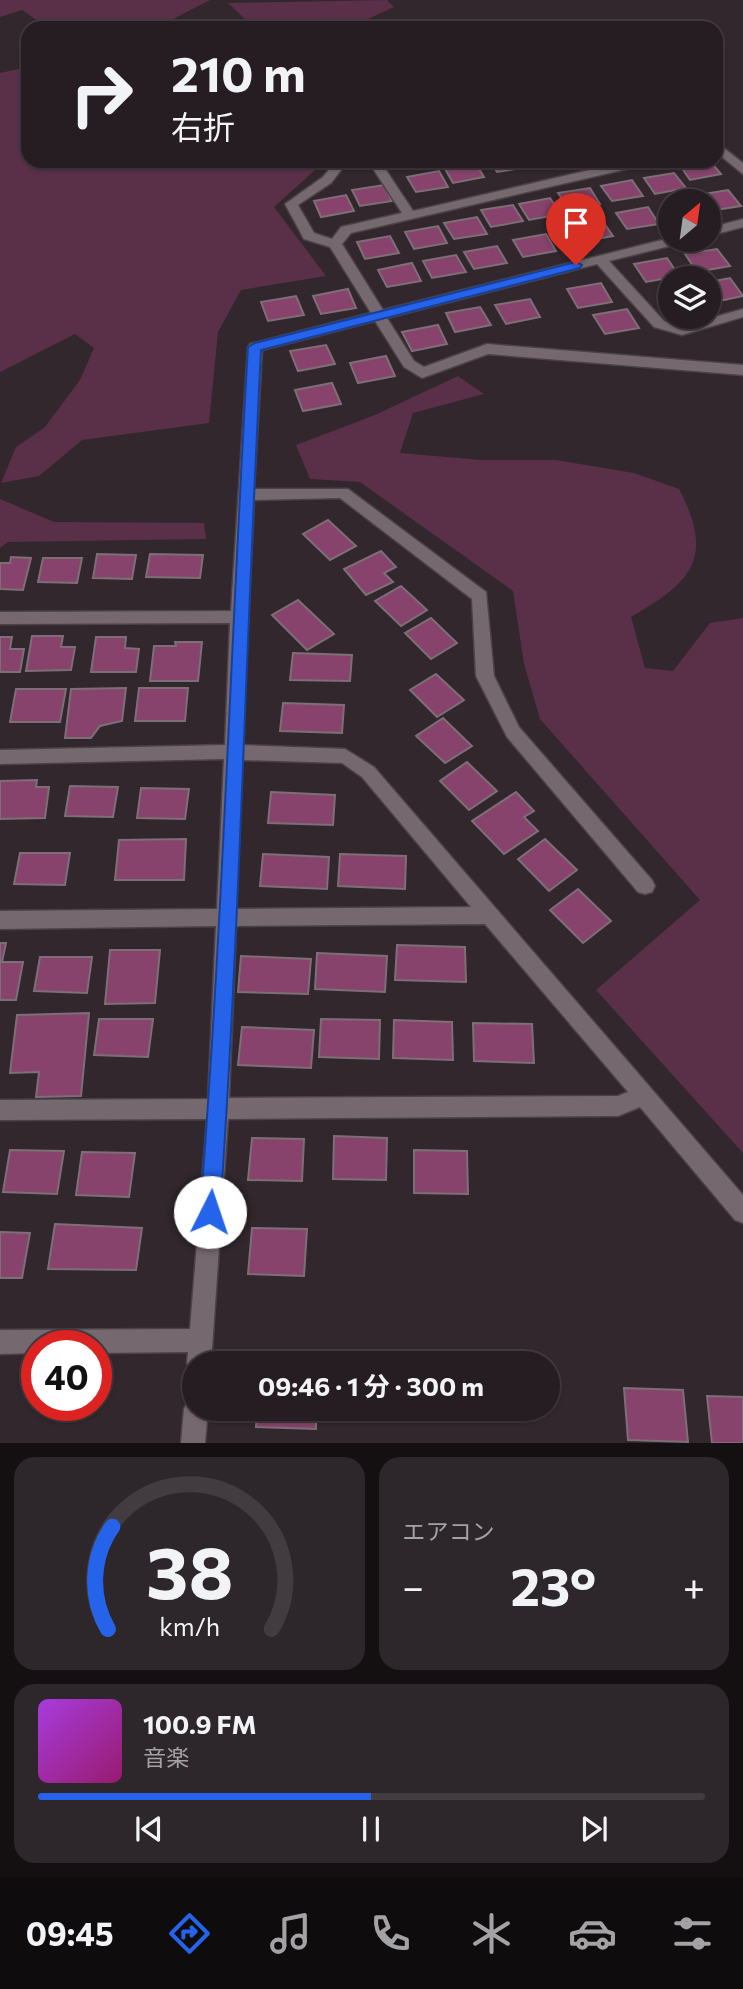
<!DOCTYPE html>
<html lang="ja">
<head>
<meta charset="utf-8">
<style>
  :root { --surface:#251d21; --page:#2d262a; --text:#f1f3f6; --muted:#a3a2a5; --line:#423b3f; --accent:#2563eb }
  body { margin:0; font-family:Commissioner,"Noto Sans JP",sans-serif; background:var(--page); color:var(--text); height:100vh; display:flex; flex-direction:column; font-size:26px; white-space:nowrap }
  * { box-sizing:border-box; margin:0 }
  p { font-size:23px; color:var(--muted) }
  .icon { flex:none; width:38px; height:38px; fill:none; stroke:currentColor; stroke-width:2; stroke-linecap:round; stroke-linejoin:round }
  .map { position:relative; height:1443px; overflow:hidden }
  .sheet { display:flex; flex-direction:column; gap:14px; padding:14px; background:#141012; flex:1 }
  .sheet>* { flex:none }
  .guide { position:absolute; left:21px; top:21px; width:702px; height:147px; border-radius:21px; box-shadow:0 2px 5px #0004,0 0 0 2px var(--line); background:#251d21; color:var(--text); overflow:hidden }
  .needle { width:46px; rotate:29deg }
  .buttons { position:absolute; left:658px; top:189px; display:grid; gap:14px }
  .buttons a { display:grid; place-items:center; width:63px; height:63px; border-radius:50%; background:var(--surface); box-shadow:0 2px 5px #0004,0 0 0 2px var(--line); font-size:35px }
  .speed { position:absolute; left:21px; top:1330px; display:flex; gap:14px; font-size:35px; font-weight:700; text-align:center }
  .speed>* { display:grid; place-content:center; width:91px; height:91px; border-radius:50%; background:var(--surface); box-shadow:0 2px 5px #0004,0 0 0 2px var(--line); line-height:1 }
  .speed .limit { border:10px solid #d22; background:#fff; color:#111 }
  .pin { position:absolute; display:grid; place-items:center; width:60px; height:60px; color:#fff; margin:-72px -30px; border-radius:50% 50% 50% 0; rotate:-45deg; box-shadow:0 0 7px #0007 }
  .pin .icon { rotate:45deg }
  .me { position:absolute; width:77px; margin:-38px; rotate:4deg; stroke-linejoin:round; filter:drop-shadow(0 0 5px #0008) }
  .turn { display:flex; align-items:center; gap:24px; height:147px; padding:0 35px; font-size:32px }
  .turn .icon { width:91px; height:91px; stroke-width:2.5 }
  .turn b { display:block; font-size:49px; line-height:60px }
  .big { font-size:52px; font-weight:700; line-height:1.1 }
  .sheet .card { flex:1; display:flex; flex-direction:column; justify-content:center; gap:10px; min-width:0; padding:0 24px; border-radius:21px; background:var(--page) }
  .sheet .dial { align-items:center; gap:0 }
  .dial svg { height:182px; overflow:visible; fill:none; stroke:var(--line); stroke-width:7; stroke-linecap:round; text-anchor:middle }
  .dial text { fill:var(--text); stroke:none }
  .song { display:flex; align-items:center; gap:21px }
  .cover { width:84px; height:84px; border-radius:10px; background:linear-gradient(135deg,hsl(280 70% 55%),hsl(320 70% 35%)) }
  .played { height:7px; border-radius:4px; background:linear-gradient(90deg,var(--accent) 50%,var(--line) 50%) }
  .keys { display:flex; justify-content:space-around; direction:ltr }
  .heat { display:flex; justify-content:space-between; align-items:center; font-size:38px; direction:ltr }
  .sheet .tiles { flex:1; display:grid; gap:14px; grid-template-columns:1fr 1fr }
  .card:last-child { grid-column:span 2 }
  .trip { position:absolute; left:182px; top:1351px; width:378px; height:70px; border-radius:35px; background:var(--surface); box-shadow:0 2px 5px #0004,0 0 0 2px var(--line); font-weight:700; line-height:70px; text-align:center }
  .menu { display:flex; height:112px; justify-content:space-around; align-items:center; background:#0f0c0d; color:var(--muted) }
  .menu .icon { width:49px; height:49px }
  .menu .selected { color:var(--accent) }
  .menu b { font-size:32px; color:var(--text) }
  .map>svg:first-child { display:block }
  .green { fill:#5a3048 }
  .building { fill:#87436b; stroke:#7c6f76; stroke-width:2 }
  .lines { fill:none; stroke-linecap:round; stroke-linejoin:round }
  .minor-casing { stroke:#4a4246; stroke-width:3 }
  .minor { fill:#75696f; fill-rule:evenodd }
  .route { fill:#2563eb; stroke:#184099; stroke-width:2 }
</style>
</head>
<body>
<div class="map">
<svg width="743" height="1443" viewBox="0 0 743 1443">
  <rect width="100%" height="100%" fill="#31272c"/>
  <g class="green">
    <path d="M0 0H210L175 18 169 28H48L22 10 0 17Z"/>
    <path d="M387 0 394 7 357 24 373 28H250L252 26 228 3Z"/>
    <path d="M28 67V161H325L274 207 326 276 241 290 218 332 209 423 82 440 39 476 1 483 16 447 45 427 80 380 94 348 75 334 0 372V73Z"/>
    <path d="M458 376 484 394 413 413 400 453 482 460H556L634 473 679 489C715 558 692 582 631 617L645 668 673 671 710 623 743 618V1153L596 990 700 900 540 719 524 664 513 591 360 482 310 479 296 445 375 415Z"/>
    <path d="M0 499 54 522 204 523 206 539 8 542 0 548Z"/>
  </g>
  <g class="building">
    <path d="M490 161H524L528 167 497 172Z"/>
    <path d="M699 161H710L721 174 690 180 679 164Z"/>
    <path d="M475 162 484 177 453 183 444 167Z"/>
    <path d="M439 171 448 187 416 192 407 177Z"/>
    <path d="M674 173 686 188 655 194 644 178Z"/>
    <path d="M632 180 643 196 612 201 601 186Z"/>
    <path d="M384 185 392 201 360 206 352 190Z"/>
    <path d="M590 188 600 204 569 209 558 193Z"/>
    <path d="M728 190 741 206 709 211V201H702L698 195Z"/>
    <path d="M346 195 354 211 321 217 314 201Z"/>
    <path d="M550 198 561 214 529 220 519 204Z"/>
    <path d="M513 205 523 221 491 227 481 210Z"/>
    <path d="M648 207 659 224 627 229 616 213Z"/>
    <path d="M477 217 487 234 454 239 444 223Z"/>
    <path d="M602 220 613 236 580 242 570 225Z"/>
    <path d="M438 226 447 243 414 249 405 232Z"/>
    <path d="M546 234 556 251 523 257 513 240Z"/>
    <path d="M390 236 399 253 365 259 357 242Z"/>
    <path d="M497 246 507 263 474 269 464 252Z"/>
    <path d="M717 249 730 266 697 272 685 254Z"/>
    <path d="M456 255 466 272 432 278 423 261Z"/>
    <path d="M667 258 679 276 646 282 634 264Z"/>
    <path d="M412 263 421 281 387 287 378 270Z"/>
    <path d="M730 278 743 296 710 303 709 282Z"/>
    <path d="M601 283 612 302 578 308 567 289Z"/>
    <path d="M348 289 356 308 321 314 313 296Z"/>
    <path d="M296 296 304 315 268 321 261 302Z"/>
    <path d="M530 299 540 317 506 324 495 305Z"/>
    <path d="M480 307 491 325 455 332 446 313Z"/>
    <path d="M627 309 639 328 605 334 593 315Z"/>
    <path d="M438 325 447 344 412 351 402 332Z"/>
    <path d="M326 345 335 364 298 371 290 351Z"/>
    <path d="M386 356 395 376 358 383 350 363Z"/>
    <path d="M332 383 341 404 303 411 295 390Z"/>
    <path d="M328 520 356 546 330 560 303 534Z"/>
    <path d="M381 551 396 567 384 573 393 582 366 595 344 569Z"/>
    <path d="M97 554 136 555 132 579 93 578Z"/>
    <path d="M150 554 203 555 200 578 146 577Z"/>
    <path d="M11 557 31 558 23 590 0 589V563H10Z"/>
    <path d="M43 558H82L77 583 38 582Z"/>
    <path d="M401 586 427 610 401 626 375 601Z"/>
    <path d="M298 600 334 634 307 650 272 615Z"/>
    <path d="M431 618 457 643 431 659 405 633Z"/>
    <path d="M32 636H63L61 647H75L71 670 26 671Z"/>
    <path d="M0 637H12L10 649H24L20 672H0Z"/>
    <path d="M96 637H126L125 648 139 649 136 672H91Z"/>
    <path d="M175 642H202L198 681H150L154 646H176Z"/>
    <path d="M293 653 352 655 350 681 290 680Z"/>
    <path d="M436 674 464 700 437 717 410 690Z"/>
    <path d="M126 688 122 721 100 726 91 738H65L71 689Z"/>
    <path d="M139 688H188L185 721H135Z"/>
    <path d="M16 689H66L60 722H10Z"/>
    <path d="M283 703 344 705 342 733 280 731Z"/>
    <path d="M443 718 472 746 445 763 416 736Z"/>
    <path d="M467 762 497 791 469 810 440 781Z"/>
    <path d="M37 780 36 787H49L45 818 0 819V781Z"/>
    <path d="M70 786 118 787 113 817 65 816Z"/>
    <path d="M141 788 189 789 185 819 137 818Z"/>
    <path d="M271 792 335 795 333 825 268 823Z"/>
    <path d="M516 792 534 811 524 817 538 831 504 854 472 821Z"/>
    <path d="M186 839 184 880H115L119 840Z"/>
    <path d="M545 839 577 870 549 891 518 859Z"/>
    <path d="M20 853H70L65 885 14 884Z"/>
    <path d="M263 854 329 857 327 889 260 886Z"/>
    <path d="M340 854 406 856 405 889 338 886Z"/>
    <path d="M578 889 611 921 583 943 550 910Z"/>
    <path d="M0 943H6L2 962H23L16 1000H0Z"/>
    <path d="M397 945 465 947 466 982 395 980Z"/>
    <path d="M110 950H160L155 1003 105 1004Z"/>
    <path d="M317 953 387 956 385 992 315 989Z"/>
    <path d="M241 956 311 959 308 994 238 992Z"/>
    <path d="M40 957H92L87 993 34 991Z"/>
    <path d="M89 1013 81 1096 36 1097 39 1072 10 1073 17 1015Z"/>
    <path d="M99 1019H153L148 1057 94 1055Z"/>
    <path d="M321 1019 380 1020 379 1059 319 1057Z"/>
    <path d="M394 1020 452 1022 453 1060 393 1058Z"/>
    <path d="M473 1023 532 1024 534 1063 474 1061Z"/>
    <path d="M242 1027 314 1030 311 1068 238 1065Z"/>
    <path d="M334 1136 387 1138 386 1180 333 1179Z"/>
    <path d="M252 1138 304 1139 302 1181 248 1180Z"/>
    <path d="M10 1150 64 1151 57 1194 3 1192Z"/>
    <path d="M414 1150 467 1151 468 1194 414 1193Z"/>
    <path d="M82 1152 135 1153 129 1197 76 1195Z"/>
    <path d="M55 1224 142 1228 136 1270 48 1269Z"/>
    <path d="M252 1228 307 1229 304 1276 248 1274Z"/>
    <path d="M0 1232 30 1233 22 1278H0Z"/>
    <path d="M624 1388 683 1390 688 1442 628 1440Z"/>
    <path d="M707 1396 743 1397V1443H712Z"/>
    <path d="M257 1409H316V1429L256 1427Z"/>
  </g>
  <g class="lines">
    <defs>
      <g id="minor">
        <path d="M716 142 743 163V174L716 152Z"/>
        <path d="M336 161H348L331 183 298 205 314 233 332 239 341 227 402 213 368 161H380L413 211 628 161H650L644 165 351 233 342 244 383 310 670 238 684 240 682 243 609 261 664 321 682 326 743 309V317L682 335 654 327 597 264 387 318 414 361 424 367 487 344 743 365V375L488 354 422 378 404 367 375 321 262 350 254 489H348L486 592 494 676 519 727 652 880 655 886 652 892 645 894 638 892 507 737 476 676 472 599 340 498 254 500 242 745 345 749 374 767 743 1195V1223L735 1220 640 1107 618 1116 228 1119 211 1363H194V1373L187 1363 188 1352 96 1353V1346H37V1353L0 1354V1330L190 1329 207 1119 0 1120V1100L208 1099 216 926 0 929V911L217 909 224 759 0 764V750L225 745 230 623 0 624V612L231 611 248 347 250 344 371 313 330 247 304 239 285 204 323 177ZM242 760 342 763 362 777 471 907 236 909ZM485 924 628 1092 618 1096 229 1098 236 926Z"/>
        <path d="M743 219V227L709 236V228Z"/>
        <path d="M194 1398V1409H208L205 1443H181L184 1409 188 1401Z"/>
      </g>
    </defs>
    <use href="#minor" class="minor-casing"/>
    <use href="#minor" class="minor"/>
  </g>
  <path class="route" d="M576 262 582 265 580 268 261 350C246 637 240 925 220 1212L217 1219 210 1222 203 1219 200 1212C223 924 231 635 248 347L255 343Z"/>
</svg>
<div class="buttons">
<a><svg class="needle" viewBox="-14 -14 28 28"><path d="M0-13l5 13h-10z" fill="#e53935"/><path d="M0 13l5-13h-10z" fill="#a3a2a5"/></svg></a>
<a><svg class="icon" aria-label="layers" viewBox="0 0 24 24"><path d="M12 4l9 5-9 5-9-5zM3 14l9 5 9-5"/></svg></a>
</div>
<div class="speed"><div class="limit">40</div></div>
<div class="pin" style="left:576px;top:265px;background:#d93025"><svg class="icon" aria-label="arrive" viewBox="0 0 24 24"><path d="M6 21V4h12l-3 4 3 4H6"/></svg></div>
<svg class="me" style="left:210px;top:1212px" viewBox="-20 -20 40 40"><circle r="19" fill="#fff"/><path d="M0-13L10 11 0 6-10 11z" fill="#2563eb"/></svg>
<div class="trip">09:46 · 1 分 · 300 m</div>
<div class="guide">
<div class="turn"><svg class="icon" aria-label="right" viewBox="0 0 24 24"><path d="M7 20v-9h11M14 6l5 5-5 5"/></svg><div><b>210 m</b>右折</div></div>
</div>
</div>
<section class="sheet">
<div class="tiles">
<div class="card dial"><svg viewBox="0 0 100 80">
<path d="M14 69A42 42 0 1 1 86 69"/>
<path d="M14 69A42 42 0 0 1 16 24" stroke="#2563eb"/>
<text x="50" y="56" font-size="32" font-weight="700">38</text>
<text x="50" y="72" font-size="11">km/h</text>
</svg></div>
<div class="card"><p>エアコン</p>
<div class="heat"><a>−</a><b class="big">23°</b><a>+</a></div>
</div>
<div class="card">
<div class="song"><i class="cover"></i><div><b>100.9 FM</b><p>音楽</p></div></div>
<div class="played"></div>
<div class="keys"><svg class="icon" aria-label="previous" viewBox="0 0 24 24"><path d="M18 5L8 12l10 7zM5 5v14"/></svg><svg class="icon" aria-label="pause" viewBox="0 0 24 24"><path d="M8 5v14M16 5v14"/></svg><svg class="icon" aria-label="next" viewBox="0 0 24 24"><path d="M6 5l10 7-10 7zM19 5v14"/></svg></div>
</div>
</div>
</section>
<nav class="menu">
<b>09:45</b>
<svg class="icon selected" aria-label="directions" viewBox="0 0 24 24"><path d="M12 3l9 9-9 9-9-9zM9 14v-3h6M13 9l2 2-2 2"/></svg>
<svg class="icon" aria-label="music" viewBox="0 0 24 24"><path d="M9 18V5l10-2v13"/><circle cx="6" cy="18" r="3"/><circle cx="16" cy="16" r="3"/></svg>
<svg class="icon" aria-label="phone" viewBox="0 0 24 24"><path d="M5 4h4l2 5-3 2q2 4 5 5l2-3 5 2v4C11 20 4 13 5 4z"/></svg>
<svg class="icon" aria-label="climate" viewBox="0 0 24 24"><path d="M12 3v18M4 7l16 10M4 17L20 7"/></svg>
<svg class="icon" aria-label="car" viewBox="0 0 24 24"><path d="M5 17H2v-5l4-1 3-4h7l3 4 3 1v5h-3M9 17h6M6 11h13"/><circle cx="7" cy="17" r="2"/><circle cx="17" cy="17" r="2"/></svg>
<svg class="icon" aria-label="filters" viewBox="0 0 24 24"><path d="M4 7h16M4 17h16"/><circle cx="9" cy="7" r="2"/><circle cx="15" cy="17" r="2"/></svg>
</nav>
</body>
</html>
